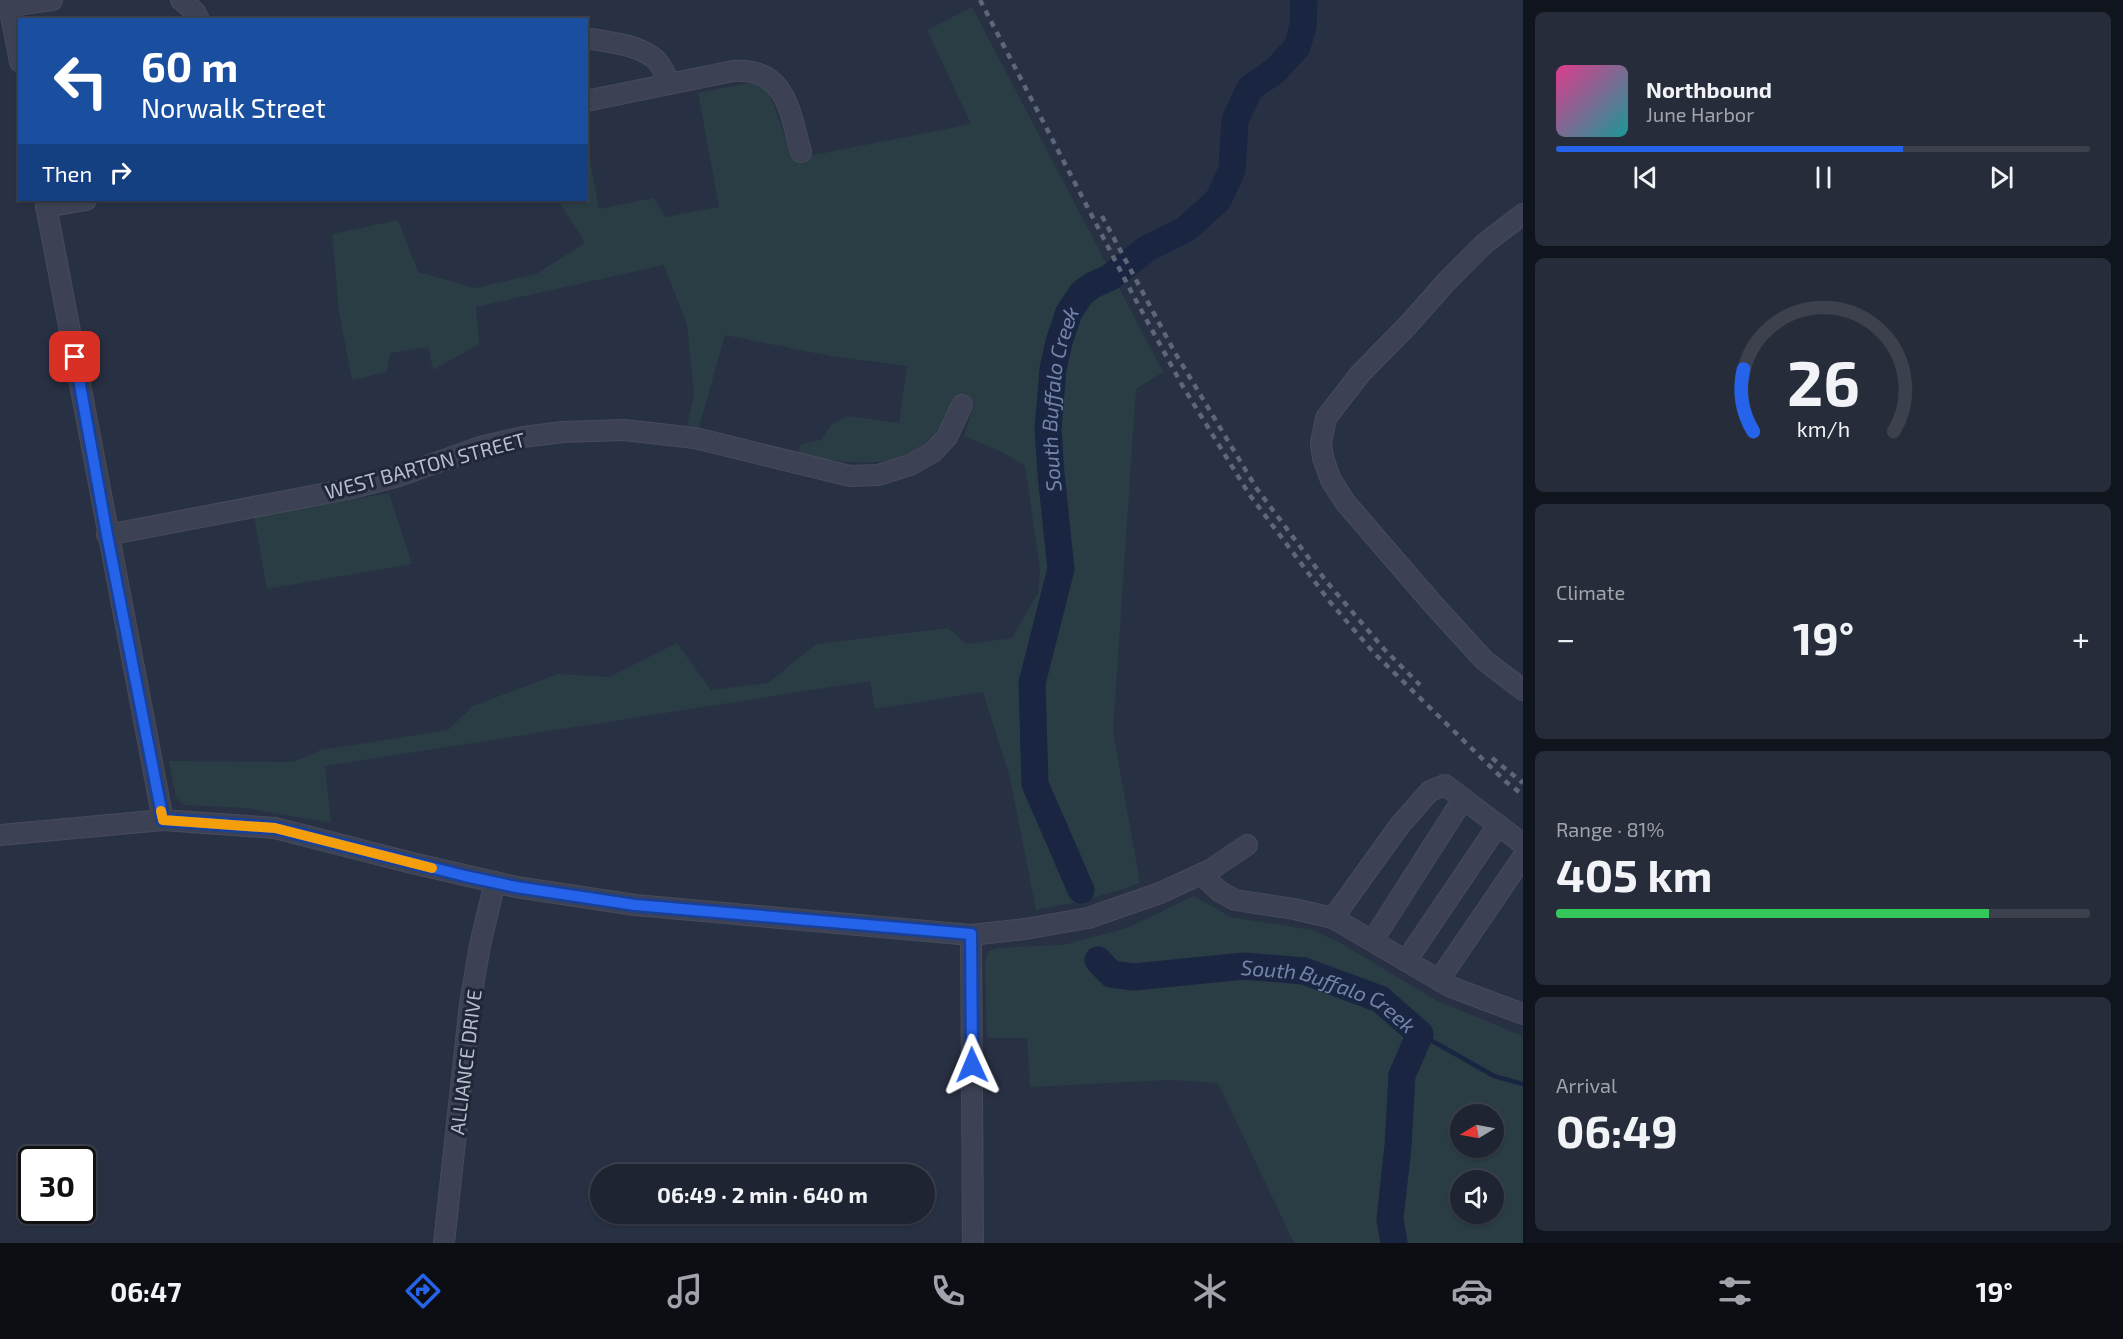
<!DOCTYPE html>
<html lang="en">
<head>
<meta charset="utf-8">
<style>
  :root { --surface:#1e2432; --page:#262c3a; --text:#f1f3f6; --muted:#a1a4ac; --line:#3c414d; --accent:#2563eb }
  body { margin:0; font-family:"Exo 2",sans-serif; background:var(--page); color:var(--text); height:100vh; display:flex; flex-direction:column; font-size:22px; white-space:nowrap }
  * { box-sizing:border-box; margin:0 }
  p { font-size:20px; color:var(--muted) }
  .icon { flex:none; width:33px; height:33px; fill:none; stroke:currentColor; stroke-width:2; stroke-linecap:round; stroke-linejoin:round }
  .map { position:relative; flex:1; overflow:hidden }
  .side { display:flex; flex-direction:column; gap:12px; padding:12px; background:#10141c; width:600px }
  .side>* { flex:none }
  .banner { position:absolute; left:18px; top:18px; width:570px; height:183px; border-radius:0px; box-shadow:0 2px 4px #0004,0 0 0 2px var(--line); background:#1a4fa0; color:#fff; overflow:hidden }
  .needle { width:39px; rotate:260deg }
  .fabs { position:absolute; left:1450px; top:1104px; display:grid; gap:12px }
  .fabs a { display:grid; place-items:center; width:54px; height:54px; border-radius:50%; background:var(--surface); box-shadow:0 2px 4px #0004,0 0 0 2px var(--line); font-size:30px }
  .speed { position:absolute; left:18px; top:1146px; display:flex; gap:12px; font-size:30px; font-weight:700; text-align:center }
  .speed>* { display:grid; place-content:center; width:78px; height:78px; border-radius:50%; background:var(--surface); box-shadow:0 2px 4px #0004,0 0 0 2px var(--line); line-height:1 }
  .speed .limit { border:3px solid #111; border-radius:9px; background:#fff; color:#111 }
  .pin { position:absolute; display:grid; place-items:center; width:51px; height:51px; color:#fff; margin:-26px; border-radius:12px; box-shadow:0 3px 9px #0006 }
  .me { position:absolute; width:66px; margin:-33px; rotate:359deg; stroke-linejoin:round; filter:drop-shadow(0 0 4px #0008) }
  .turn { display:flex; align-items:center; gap:21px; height:126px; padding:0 24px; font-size:27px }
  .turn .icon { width:78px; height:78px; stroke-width:2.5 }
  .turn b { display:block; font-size:42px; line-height:51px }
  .then { display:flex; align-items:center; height:57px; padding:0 24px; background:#0003; gap:12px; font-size:22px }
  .big { font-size:45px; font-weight:700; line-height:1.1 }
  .side .widget { flex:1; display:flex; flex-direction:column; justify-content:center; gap:9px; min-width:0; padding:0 21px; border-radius:9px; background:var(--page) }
  .side .dial { align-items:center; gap:0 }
  .dial svg { height:156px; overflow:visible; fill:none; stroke:var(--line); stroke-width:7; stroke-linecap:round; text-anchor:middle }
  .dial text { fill:var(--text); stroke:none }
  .song { display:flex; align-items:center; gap:18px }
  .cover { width:72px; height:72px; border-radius:9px; background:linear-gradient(135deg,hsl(330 70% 55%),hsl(180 70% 35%)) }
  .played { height:6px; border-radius:3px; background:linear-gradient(90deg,var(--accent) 65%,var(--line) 65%) }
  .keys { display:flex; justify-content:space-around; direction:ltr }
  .heat { display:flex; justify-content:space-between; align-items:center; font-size:33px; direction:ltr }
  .charge { height:9px; border-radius:4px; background:linear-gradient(90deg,#34c759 81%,var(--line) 0) }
  .trip { position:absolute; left:590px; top:1164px; width:345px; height:60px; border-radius:30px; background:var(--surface); box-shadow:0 2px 4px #0004,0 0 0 2px var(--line); font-weight:700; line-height:60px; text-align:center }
  .tab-bar { display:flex; height:96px; justify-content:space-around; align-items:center; background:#0c0e14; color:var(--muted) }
  .tab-bar .icon { width:42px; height:42px }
  .tab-bar .active { color:var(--accent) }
  .tab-bar b { font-size:27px; color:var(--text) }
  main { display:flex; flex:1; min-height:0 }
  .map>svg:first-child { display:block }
  .green { fill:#2a3d44; fill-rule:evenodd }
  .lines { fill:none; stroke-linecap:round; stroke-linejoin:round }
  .stream { stroke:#1a2542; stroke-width:4.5 }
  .river { stroke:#1a2542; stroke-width:27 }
  .minor-casing { stroke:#464b5c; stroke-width:22 }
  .minor { stroke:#3c4253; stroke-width:20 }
  .rail { stroke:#5e6679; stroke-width:4.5; stroke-dasharray:6 6; stroke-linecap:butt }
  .route-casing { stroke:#184099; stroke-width:15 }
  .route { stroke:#2563eb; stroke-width:10 }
  .slow { stroke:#f59e0b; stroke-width:10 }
  .labels { text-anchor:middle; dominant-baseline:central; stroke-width:6; stroke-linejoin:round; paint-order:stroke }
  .street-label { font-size:20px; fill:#b9becc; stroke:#202738 }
  .water-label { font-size:21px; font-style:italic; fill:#7384aa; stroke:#202738 }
</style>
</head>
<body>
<main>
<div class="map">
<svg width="1523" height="1243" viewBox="0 0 1523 1243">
  <rect width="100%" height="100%" fill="#283043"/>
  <g class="green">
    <path d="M972 7 1163 372 1136 389 1113 731 1140 883C1106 895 1072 904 1036 910L1010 778 983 692 875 709 870 681 325 766 331 823 246 808 185 805 176 798 169 761 293 762 321 750 448 730 473 706 558 674 609 677 677 643 711 690 768 683 816 644 948 628 967 644 1012 638 1038 593 1040 569 1025 466 1000 451 964 436 975 402 953 397C950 405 947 415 942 423 909 475 849 464 798 454L801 444 821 440 832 424 847 416 899 423 907 366 830 356 725 335 699 427 687 425 694 395 687 325 664 265 476 307 479 344 433 370 428 347 390 353 387 372 352 380 339 312 332 234 398 220 418 272 475 288 536 274 585 243 558 200H586L587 142 599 209 653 198 666 217 719 207 698 93 749 83 759 84 769 92 793 159 971 124 927 30Z"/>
    <path d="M389 493 412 564 267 589 254 517Z"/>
    <path d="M1194 896 1231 917 1311 930 1339 942 1437 1001 1523 1036V1243H1294L1218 1083 1171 1080 1030 1087 1027 1038H987L985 962 988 952 996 948 1063 945 1127 928ZM1494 1114V1148H1461V1114ZM1494 1180V1214H1461V1180Z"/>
  </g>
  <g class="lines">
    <path class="stream" d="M1420 1034 1494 1076 1523 1084"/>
    <g class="river">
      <path id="s1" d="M1081 890 1035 784 1032 683 1061 569 1051 474 1048 429 1053 369 1059 342 1069 312 1082 293 1093 285 1109 278 1148 248 1186 229 1218 200 1232 170 1235 120 1250 88 1275 71 1297 47 1303 26 1304 0"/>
      <path id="s2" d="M1098 960 1111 974 1134 977 1244 966 1304 971 1380 999 1420 1034 1402 1075 1398 1146 1390 1219 1394 1243"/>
    </g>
    <defs>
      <g id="minor">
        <path d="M8 0 20 62"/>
        <path d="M181 0 195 12 199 20"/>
        <path d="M9 6 52 0"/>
        <path d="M586 38C608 42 638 44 655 59 662 65 666 76 670 84"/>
        <path d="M586 101 733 71C786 67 790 112 801 152"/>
        <path d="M45 200 163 820"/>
        <path d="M46 207 86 200"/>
        <path d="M1523 214 1484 244 1447 281 1409 324 1360 374 1326 418 1321 443 1323 458 1331 480 1345 502 1432 603 1484 660 1523 690"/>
        <path d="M107 535 348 489 399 476 480 447 523 437 563 432 624 430 695 438 850 476 878 475 910 465 933 452 947 437 962 405"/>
        <path d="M0 835 163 820 275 828 412 863 516 887 635 905 971 935 1025 929 1088 918 1160 893 1210 870 1247 845"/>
        <path d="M1201 874 1219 891 1235 900 1294 909 1333 918 1451 987 1523 1014"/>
        <path d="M1333 918 1400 825 1430 791 1445 785 1523 844"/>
        <path d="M971 935 973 1243"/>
        <path d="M1373 940 1463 799"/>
        <path d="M1406 961 1498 825"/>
        <path d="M1439 980 1523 857"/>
        <path d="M444 1243 470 1004 480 945 495 882"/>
      </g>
    </defs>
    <use href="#minor" class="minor-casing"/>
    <use href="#minor" class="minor"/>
    <g class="rail">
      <path d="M980 0 1132 293 1182 385 1249 494 1330 602 1374 653 1505 781 1523 795"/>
      <path d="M1102 216 1174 351 1257 489 1326 581 1384 649 1420 685"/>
      <path d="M1492 758 1523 783"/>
    </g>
  </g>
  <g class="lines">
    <defs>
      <path id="route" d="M75 357 107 535 163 820 275 828 465 876 516 887 635 905 971 934 972 1065"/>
    </defs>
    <use href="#route" class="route-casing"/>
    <use href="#route" class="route"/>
    <path class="slow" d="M161 811 163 820 275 828 432 868"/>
  </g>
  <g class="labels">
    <g class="street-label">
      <text transform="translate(425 465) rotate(-15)">WEST BARTON STREET</text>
      <text transform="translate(465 1062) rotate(-83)">ALLIANCE DRIVE</text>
    </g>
    <g class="water-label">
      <text stroke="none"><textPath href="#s1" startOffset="506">South Buffalo Creek</textPath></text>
      <text stroke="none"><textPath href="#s2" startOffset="244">South Buffalo Creek</textPath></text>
    </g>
  </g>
</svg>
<div class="fabs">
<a><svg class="needle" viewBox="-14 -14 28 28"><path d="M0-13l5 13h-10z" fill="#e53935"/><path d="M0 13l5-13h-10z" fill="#a1a4ac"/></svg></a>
<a><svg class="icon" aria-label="sound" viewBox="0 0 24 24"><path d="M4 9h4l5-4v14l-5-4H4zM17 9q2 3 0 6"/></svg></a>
</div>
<div class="speed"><div class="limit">30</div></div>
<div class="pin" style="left:75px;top:357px;background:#d93025"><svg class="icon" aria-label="arrive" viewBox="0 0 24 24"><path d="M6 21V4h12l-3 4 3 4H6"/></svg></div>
<svg class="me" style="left:972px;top:1065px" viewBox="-20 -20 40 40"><path d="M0-17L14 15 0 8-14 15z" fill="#2563eb" stroke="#fff" stroke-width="4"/></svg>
<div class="trip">06:49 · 2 min · 640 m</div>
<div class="banner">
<div class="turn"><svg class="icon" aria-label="left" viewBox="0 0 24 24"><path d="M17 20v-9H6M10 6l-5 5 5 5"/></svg><div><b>60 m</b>Norwalk Street</div></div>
<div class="then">Then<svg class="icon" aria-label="right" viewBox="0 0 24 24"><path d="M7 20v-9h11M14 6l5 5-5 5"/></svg></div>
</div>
</div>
<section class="side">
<div class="widget">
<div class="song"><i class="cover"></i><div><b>Northbound</b><p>June Harbor</p></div></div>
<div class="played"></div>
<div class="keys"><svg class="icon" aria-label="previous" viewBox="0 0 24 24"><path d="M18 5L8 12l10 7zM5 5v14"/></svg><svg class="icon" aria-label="pause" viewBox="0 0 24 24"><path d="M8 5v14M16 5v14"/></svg><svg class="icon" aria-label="next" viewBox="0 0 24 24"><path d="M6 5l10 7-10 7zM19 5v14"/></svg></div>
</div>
<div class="widget dial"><svg viewBox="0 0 100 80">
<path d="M14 69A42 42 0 1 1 86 69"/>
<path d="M14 69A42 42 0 0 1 9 37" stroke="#2563eb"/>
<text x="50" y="56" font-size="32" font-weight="700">26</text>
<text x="50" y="72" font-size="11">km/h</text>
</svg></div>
<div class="widget"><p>Climate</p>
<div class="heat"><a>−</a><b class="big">19°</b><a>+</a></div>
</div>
<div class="widget"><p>Range · 81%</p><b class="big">405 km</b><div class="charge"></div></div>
<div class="widget"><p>Arrival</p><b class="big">06:49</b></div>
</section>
</main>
<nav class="tab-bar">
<b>06:47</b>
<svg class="icon active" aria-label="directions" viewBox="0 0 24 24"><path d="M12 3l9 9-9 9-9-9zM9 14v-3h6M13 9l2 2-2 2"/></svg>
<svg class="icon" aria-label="music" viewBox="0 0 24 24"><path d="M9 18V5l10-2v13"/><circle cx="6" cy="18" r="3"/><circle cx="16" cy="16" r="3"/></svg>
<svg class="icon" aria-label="phone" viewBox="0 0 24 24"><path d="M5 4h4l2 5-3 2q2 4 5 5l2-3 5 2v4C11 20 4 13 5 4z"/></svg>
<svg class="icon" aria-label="climate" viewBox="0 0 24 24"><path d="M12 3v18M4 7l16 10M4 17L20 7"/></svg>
<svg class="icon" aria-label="car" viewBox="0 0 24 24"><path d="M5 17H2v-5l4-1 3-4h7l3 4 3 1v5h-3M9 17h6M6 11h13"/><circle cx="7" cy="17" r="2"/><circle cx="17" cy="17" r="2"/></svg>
<svg class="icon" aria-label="filters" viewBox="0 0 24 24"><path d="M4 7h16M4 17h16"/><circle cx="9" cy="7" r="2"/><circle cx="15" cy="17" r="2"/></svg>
<b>19°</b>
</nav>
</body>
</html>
